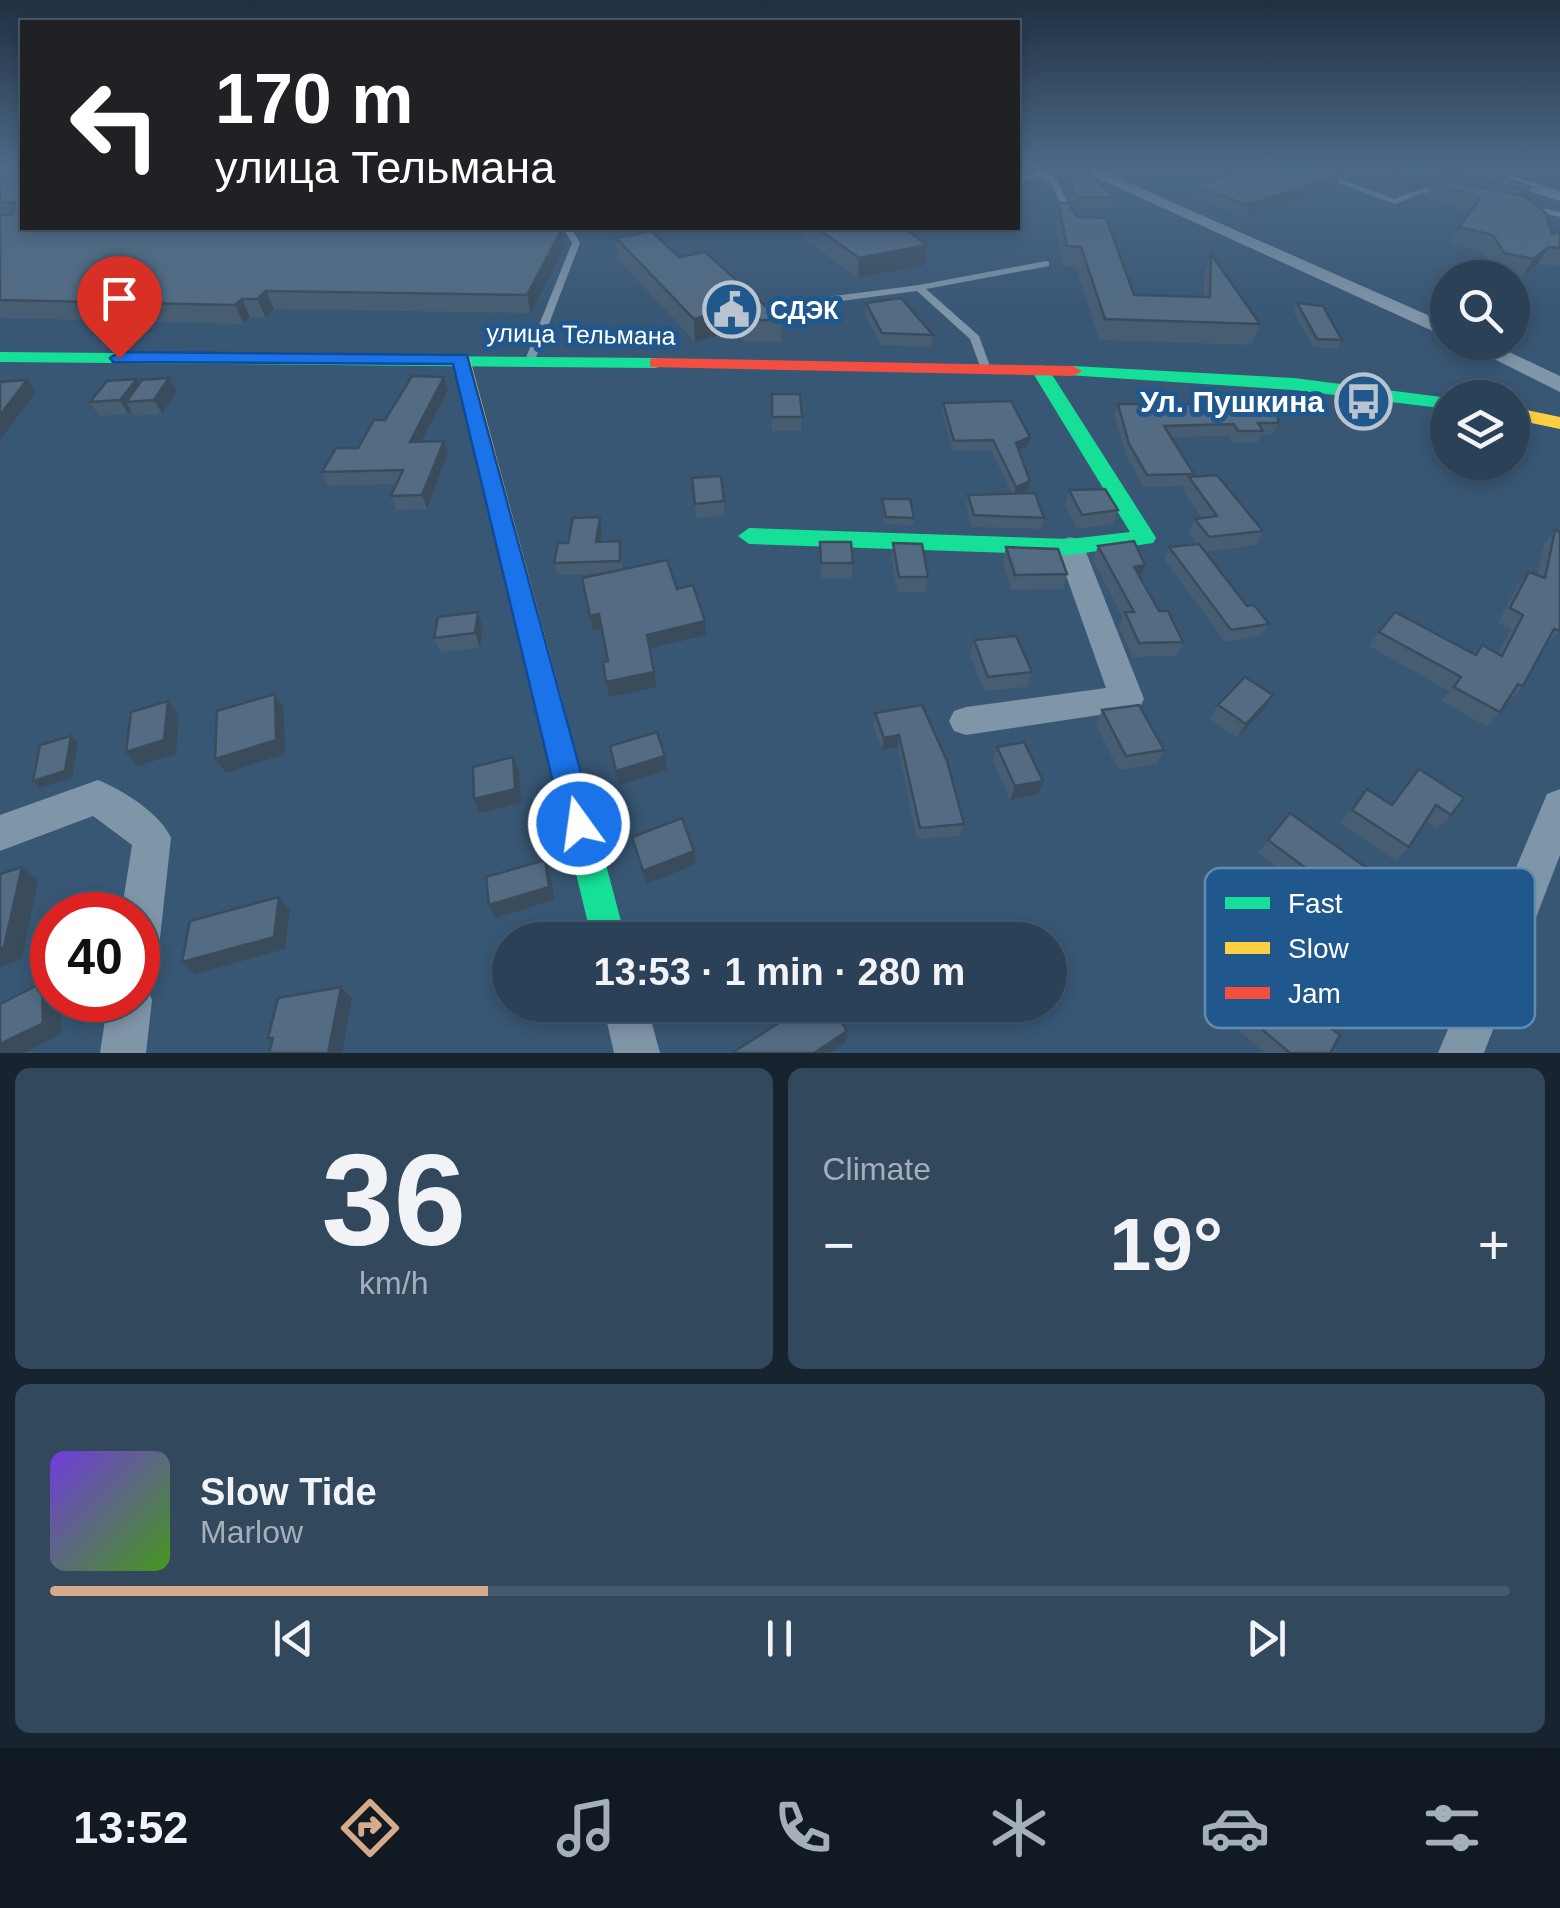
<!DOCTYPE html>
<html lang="en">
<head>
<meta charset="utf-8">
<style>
  :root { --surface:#2a4157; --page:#32485d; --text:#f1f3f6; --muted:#a5afba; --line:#465a6d; --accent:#d6ab8b }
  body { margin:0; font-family:Arial,sans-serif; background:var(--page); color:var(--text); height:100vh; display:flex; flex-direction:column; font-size:38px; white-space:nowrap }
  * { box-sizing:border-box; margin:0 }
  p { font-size:32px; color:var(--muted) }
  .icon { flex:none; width:55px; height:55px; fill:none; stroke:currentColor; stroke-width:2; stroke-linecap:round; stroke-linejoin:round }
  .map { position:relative; height:1053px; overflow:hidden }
  .sheet { display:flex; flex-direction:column; gap:15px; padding:15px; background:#172430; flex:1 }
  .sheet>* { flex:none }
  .guide { position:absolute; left:20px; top:20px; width:1000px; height:210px; border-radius:0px; box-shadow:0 5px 15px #0003,0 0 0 2px var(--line); background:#202124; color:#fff; overflow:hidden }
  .tools { position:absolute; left:1430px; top:260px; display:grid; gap:20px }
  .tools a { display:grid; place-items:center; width:100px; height:100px; border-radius:50%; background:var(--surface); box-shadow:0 5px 15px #0003,0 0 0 2px var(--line); font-size:50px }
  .speed { position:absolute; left:30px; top:892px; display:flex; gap:20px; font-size:50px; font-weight:700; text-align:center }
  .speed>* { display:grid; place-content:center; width:130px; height:130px; border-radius:50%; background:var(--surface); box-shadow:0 5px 15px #0003,0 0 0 2px var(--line); line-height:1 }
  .speed .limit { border:15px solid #d22; background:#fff; color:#111 }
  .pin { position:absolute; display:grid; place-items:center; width:85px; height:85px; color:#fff; margin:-102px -42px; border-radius:50% 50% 50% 0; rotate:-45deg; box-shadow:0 0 10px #0007 }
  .pin .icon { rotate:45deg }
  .me { position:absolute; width:110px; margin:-55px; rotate:346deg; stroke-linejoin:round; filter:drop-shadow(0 0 8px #0008) }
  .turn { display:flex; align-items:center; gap:35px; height:210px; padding:0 30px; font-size:45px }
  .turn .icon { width:130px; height:130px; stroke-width:2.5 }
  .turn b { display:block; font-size:70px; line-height:85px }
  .big { font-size:75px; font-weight:700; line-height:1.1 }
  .sheet .tile { flex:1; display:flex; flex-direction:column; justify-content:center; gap:15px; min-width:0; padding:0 35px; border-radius:15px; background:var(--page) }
  .sheet .dial { align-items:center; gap:0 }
  .dial b { font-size:130px; line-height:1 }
  .song { display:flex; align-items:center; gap:30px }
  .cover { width:120px; height:120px; border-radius:15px; background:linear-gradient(135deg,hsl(260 70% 55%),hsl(100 70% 35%)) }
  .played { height:10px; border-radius:5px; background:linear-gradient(90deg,var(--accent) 30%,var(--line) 30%) }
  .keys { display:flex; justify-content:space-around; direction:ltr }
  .heat { display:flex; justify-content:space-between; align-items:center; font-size:55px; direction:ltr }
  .sheet .tiles { flex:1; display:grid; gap:15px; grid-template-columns:1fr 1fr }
  .tile:last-child { grid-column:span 2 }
  .trip { position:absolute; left:492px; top:922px; width:575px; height:100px; border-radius:50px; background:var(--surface); box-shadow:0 5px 15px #0003,0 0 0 2px var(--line); font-weight:700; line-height:100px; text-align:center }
  .tabs { display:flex; height:160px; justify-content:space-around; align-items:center; background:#111a23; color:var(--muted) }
  .tabs .icon { width:70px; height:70px }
  .tabs .selected { color:var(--accent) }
  .tabs b { font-size:45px; color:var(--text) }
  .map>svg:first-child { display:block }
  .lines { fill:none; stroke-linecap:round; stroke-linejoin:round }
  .lane { fill:#7f95a8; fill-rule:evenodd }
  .street { fill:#7f95a8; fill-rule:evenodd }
  .fast { fill:#16e098; fill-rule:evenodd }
  .slow { fill:#ffcf43; fill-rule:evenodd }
  .jam { fill:#f24e42; fill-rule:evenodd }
  .wall { fill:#475d71 }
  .shaded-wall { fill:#3a4c5c }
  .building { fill:#536c83; stroke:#3a4c5c; stroke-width:2.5 }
  .route { fill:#1a73e8; stroke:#114b97; stroke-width:2.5 }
  .labels { text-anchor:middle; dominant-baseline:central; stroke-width:10; stroke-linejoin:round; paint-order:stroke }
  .far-poi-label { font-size:25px; font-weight:bold; fill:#fff; stroke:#20588d; text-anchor:start }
  .far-street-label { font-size:25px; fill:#fff; stroke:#20588d }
  .poi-label { font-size:30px; font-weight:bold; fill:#fff; stroke:#20588d; text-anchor:end }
  .key { fill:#20588d; stroke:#638aaf; stroke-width:2.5 }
  .key-label { font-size:28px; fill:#fff }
</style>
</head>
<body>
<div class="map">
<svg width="1560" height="1053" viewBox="0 0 1560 1053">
  <rect width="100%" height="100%" fill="#385774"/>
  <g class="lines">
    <g class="lane">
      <path d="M1064 167H1079L1049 175 1057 180 1075 218 1071 220 1067 218 1050 181 1041 177 1018 182V178Z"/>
      <path d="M1296 167H1307L1395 199C1413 191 1430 185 1449 191L1445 193H1422L1395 204Z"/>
      <path d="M1467 167H1479L1511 179 1504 181Z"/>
      <path d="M1527 205 1560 212V217L1527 209Z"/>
      <path d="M563 228H571L580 243 535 360 530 363 526 362 525 360 572 243Z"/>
      <path d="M1046 261 1049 262V266L926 289 979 336 991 369 986 372 981 369 970 339 917 291 765 311 760 308 765 305 919 285Z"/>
    </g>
    <g class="street">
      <path d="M1073 167H1093L1448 324V338Z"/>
      <path d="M1512 176 1560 191V201L1507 184 1504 181Z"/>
      <path d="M1460 342H1488L1560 376V392Z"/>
      <path d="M1070 537 1080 540 1084 547 1144 699 1139 709 966 735 954 731 949 721 954 711 966 707 1106 688 1056 547 1060 540Z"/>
      <path d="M98 780C123 790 161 814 171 838L159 947 153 962 138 968V915H121L132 845 93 816 0 851V815Z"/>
      <path d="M1560 789V855L1484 1053H1438L1547 794Z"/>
      <path d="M138 981 146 984 152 1000 146 1053H100L108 1000H138Z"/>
      <path d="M603 1005H647L660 1053H614Z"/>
    </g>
    <g class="fast">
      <path d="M0 352 656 358 665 363 656 368 0 362Z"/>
      <path d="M1040 365 1049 370 1153 533 1156 538 1153 543 1070 555 749 544 738 536 749 528 1070 539 1130 532 1031 370Z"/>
      <path d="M1073 366 1294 378 1449 398 1448 409 1294 390 1067 375 1064 371Z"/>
      <path d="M549 692 559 695 563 703 626 940H592L535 703 539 695Z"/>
    </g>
    <g class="slow">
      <path d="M461 354 470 359 563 703 559 711 549 714 539 711 535 703 452 359Z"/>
      <path d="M1512 407 1560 417V429L1512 419Z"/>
    </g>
    <path class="jam" d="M656 358 1073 366 1082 371 1073 376 650 367V359Z"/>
  </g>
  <g class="wall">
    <path d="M0 167 22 228H496V230L561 231 564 248 531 313 274 309 266 318H250L244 324 0 318Z"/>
    <path d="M1063 167H1083L1115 198 1112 209 1074 208 1061 176Z"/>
    <path d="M1410 167 1466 177 1463 183 1470 185 1473 179 1532 187 1526 197 1552 234 1560 232V266L1538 264 1523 276 1494 270 1483 251 1450 243 1469 213 1425 197 1430 186 1406 190 1385 182 1390 171Z"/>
    <path d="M1194 185 1336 186 1246 215 1245 218 1190 196Z"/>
    <path d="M1058 203 1134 295 1204 297V274L1211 254 1260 324 1251 345 1099 340 1076 267 1063 266 1054 221Z"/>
    <path d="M790 228H904L925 265 858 278Z"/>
    <path d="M616 238 679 257 781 320V342H745L734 331 695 342 618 259Z"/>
    <path d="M866 303 933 335 932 347 881 345 865 315Z"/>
    <path d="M1297 303 1342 340 1338 349 1313 347 1294 312Z"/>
    <path d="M444 377 448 390 421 442 448 454 427 509 396 510 391 496 397 484 328 486 322 472 358 448 385 420Z"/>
    <path d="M169 378 177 391 162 414 134 416 131 411 128 414 99 416 90 402 137 379 139 384Z"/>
    <path d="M772 394 802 417 801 431H772Z"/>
    <path d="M943 403 1030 437 1028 446 1019 450 1027 491 1022 493 1044 518 1041 529 972 527 966 506 968 495 1012 493 991 450 953 451 942 412Z"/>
    <path d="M1118 404 1278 423 1273 434 1261 435 1258 442H1233L1229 436 1171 437 1194 474 1192 477 1263 531 1256 545 1205 552 1247 606 1269 624 1262 635 1225 642 1164 559 1169 547 1197 544 1189 533 1195 519 1202 518 1183 491 1185 486 1143 487 1126 455 1114 415Z"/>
    <path d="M692 478 724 501 725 516 696 518Z"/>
    <path d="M1069 490 1118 510 1113 524 1077 529 1065 505Z"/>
    <path d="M882 499 914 518 913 525 885 524 882 507Z"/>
    <path d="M600 517 602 529 601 542 622 553V569L677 589 706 635 650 649 657 687 609 697 608 661 602 629 593 631 602 574 557 575 554 563 568 543Z"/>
    <path d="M1560 528V631L1545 646 1523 686 1510 701 1508 700 1500 712 1487 727 1442 701 1449 691 1369 646 1379 632 1475 654 1482 645 1498 654 1511 629 1498 623 1517 586 1529 572 1537 575 1544 544 1555 530 1558 531Z"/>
    <path d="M820 542 853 563 851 578H821Z"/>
    <path d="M893 543 928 577 925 592H897L892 558Z"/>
    <path d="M1098 546 1145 565 1140 578 1159 611 1183 642 1176 656 1133 657 1119 627 1123 618 1093 560Z"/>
    <path d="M1006 547 1067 574 1063 589 1011 590 1003 561Z"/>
    <path d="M478 612 483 627 480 648 440 652 434 638Z"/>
    <path d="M974 640 1032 672 1027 687 984 691 970 655Z"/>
    <path d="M922 705 964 824 960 836 917 839 898 747 882 750 873 725 875 713Z"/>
    <path d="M1218 705 1264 710 1237 738 1210 719Z"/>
    <path d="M1102 710 1164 750 1157 764 1119 770 1096 725Z"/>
    <path d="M997 747 1038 794 1010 800 993 761Z"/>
    <path d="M1419 769 1451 815 1437 829 1426 821 1409 847 1396 861 1340 823 1367 789 1390 804Z"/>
    <path d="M1290 813 1349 948 1319 1019 1330 1053H1265L1239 1031 1282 967 1253 942 1300 885 1258 853Z"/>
  </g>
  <g class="shaded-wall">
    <path d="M1018 167H1049L1018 174Z"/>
    <path d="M1446 173 1441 184 1432 181 1430 186 1406 190 1412 179Z"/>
    <path d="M1341 175 1336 186 1246 216 1250 204Z"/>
    <path d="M1532 187 1525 198 1518 200 1524 189Z"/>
    <path d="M561 231 564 248 531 313 527 295Z"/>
    <path d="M927 245 925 265 858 278 859 258Z"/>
    <path d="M1549 247 1538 264 1523 276 1533 259Z"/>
    <path d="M266 291 274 309 266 318 257 299Z"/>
    <path d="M242 299 250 318 244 324 235 305Z"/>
    <path d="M733 309 734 331 695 342 694 319Z"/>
    <path d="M444 377 448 390 414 456 410 442Z"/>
    <path d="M169 378 177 391 162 414 154 400Z"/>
    <path d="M137 379 144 393 126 402 131 411 128 414 120 400Z"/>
    <path d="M27 380 36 392 0 440V415Z"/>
    <path d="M1030 437 1028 446 1014 453 1016 443Z"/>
    <path d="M444 441 448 454 427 509 422 495Z"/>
    <path d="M1030 481 1027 491 1013 496 1016 487Z"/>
    <path d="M600 517 602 529 599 554 596 542Z"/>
    <path d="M1145 565 1140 579 1134 567Z"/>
    <path d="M478 612 483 627 480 648 475 633Z"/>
    <path d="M599 614 602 629 593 631 590 616Z"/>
    <path d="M705 621 706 635 649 649 647 635Z"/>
    <path d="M654 672 657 687 609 697 606 682Z"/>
    <path d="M275 694 284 708 285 754 226 773 215 759Z"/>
    <path d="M1273 695 1264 710 1237 738 1246 724Z"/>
    <path d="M168 701 179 715 176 754 138 766 126 752Z"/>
    <path d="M899 735 898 747 882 750 884 738Z"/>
    <path d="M71 736 78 743 72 778 40 788 33 781Z"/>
    <path d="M665 756 667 770 619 785 616 771Z"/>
    <path d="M513 757 519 771 521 803 480 813 474 799Z"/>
    <path d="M1043 781 1038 794 1010 800 1015 786Z"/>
    <path d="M694 851 696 864 646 884 643 871Z"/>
    <path d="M545 860 550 873 554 900 495 918 489 905Z"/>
    <path d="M22 867 38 880 22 959 0 967V948Z"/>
    <path d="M279 897 290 910 285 949 195 974 182 962Z"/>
    <path d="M42 983 52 990V1000H60L61 1034 24 1053H0V1044Z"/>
    <path d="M341 987 352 999 342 1053H328Z"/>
    <path d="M847 1031 846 1042 829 1053H814Z"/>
  </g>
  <g class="building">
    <path d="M0 167H22V228H488V230L561 231 527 295 266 291 257 299H242L235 305 0 300V215H12L15 203 0 202Z"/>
    <path d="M1064 167H1083L1115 198 1076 197Z"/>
    <path d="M1255 167H1319L1341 175 1250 204 1249 202V206L1194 185Z"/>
    <path d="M1410 167H1439L1466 177 1446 173 1412 179 1390 171Z"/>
    <path d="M1491 174 1532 187 1524 189 1473 179Z"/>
    <path d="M1432 181H1449L1525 196 1546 213 1552 234 1560 232V248L1549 247 1533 259 1504 253 1493 235 1459 227 1480 198Z"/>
    <path d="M1058 203H1068L1077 217 1106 218 1134 295 1210 297 1211 254 1260 324 1105 319 1081 247 1067 246Z"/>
    <path d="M817 228H904L927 245 859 258Z"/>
    <path d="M651 231 679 257 705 252 781 320H744L733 309 694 319 616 238Z"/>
    <path d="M901 298 933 335 882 333 866 303Z"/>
    <path d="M1297 303 1323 306 1342 340 1317 339Z"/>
    <path d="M412 376 444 377 410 442 444 441 422 495 391 496 403 470 322 472 336 448H358L374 420H385Z"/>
    <path d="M169 378 154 400 126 402 142 380Z"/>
    <path d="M137 379 120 400 90 402 107 381Z"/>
    <path d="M27 380 0 415V382Z"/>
    <path d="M772 394H800L802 417H772Z"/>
    <path d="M1011 401 1030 437 1016 443 1030 481 1016 487 993 440 954 441 943 403Z"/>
    <path d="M1118 404H1278V423H1258L1263 431H1238L1234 424 1164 426 1194 474 1147 475 1129 444Z"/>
    <path d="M1217 475 1263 531 1209 537 1195 519 1217 516 1189 477Z"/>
    <path d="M721 476 724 501 695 504 692 478Z"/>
    <path d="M1105 489 1118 510 1082 515 1069 490Z"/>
    <path d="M1035 493 1044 518 974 515 968 495Z"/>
    <path d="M882 499H910L914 518 886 517Z"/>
    <path d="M600 517 596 542 620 541V561L554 563 558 543H568L573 518Z"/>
    <path d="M1555 530 1560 532V631L1554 629 1523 686 1518 684 1500 712 1454 687 1461 677 1379 632 1395 612 1476 655 1482 645 1502 656 1523 615 1510 608 1529 572 1545 578Z"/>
    <path d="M1134 541 1145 565 1134 567 1159 611H1168L1183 642 1139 643 1125 612H1134L1098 546Z"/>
    <path d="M820 542H851L853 563H821Z"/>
    <path d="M893 543 922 544 928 577H899Z"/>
    <path d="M1199 544 1247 606 1254 605 1269 624 1231 630 1169 547Z"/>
    <path d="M1006 547 1058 549 1067 574 1015 575Z"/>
    <path d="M667 560 677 589 693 585 705 621 647 635 654 672 606 682 603 662 608 661 599 614 590 616 582 578Z"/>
    <path d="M478 612 475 633 434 638 438 617Z"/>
    <path d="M1016 636 1032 672 988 677 974 640Z"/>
    <path d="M1245 677 1273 695 1246 724 1218 705Z"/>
    <path d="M275 694 276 740 215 759 217 711Z"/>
    <path d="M168 701 164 740 126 752 131 712Z"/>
    <path d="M922 705 947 761 964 824 920 828 899 735 884 738 875 713Z"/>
    <path d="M1139 705 1164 750 1126 756 1102 710Z"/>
    <path d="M657 732 665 756 616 771 610 746Z"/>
    <path d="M71 736 65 771 33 781 40 745Z"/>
    <path d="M1024 742 1043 781 1015 786 997 747Z"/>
    <path d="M513 757 515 789 474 799 473 767Z"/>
    <path d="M1419 769 1464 798 1451 815 1436 805 1409 847 1352 810 1367 789 1392 805Z"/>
    <path d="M1290 813 1392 886 1349 948 1364 959 1319 1019 1340 1035 1330 1053H1290L1251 1020 1293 954 1264 929 1311 872 1268 840Z"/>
    <path d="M682 818 694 851 643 871 632 837Z"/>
    <path d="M545 860 549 887 489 905 486 877Z"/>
    <path d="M22 867 4 947 0 948V874Z"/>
    <path d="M279 897 274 937 182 962 190 921Z"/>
    <path d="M725 923 732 940H688Z"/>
    <path d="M42 983 43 1023 0 1044V1004Z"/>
    <path d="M341 987 328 1053H269L273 1038H268L278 998Z"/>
    <path d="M807 1005H832L847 1031 814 1053H732Z"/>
  </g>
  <linearGradient id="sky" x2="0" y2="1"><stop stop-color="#1f3040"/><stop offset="0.53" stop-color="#4d6988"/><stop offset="1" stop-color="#4d6988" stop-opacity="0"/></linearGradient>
  <rect width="1560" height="315" fill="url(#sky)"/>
  <path class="route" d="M119 352 467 355 595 824 590 834 579 838 568 834 563 824 453 364 113 362 110 358Z"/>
  <defs>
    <symbol id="civic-ring" viewBox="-11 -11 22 22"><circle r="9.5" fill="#20588d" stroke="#b9c4ce" stroke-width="1.5"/><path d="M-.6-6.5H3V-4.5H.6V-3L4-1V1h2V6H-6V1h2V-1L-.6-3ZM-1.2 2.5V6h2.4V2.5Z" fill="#b9c4ce"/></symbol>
    <symbol id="bus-ring" viewBox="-11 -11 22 22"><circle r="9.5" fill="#20588d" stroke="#b9c4ce" stroke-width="1.5"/><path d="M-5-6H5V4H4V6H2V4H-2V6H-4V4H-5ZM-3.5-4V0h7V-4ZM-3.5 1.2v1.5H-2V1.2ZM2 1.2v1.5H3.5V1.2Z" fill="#b9c4ce"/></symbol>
  </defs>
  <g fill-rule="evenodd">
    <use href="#civic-ring" x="700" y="278" width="63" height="63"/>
    <use href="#bus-ring" x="1332" y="370" width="63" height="63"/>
  </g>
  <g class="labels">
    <g class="far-poi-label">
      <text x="770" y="310">СДЭК</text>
    </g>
    <g class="far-street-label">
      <text transform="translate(581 334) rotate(1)">улица Тельмана</text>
    </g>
    <g class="poi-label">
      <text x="1324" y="401">Ул. Пушкина</text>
    </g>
  </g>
  <rect x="1205" y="868" width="330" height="160" rx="15" class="key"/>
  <rect x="1225" y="897" width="45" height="12" fill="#16e098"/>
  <rect x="1225" y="942" width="45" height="12" fill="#ffcf43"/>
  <rect x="1225" y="987" width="45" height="12" fill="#f24e42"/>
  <g class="key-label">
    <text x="1288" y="913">Fast</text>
    <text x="1288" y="958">Slow</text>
    <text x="1288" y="1003">Jam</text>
  </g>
</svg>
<div class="tools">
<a><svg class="icon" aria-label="search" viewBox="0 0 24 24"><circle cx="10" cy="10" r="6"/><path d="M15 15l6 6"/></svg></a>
<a><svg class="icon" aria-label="layers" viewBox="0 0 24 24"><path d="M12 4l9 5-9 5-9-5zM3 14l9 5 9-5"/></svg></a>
</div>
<div class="speed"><div class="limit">40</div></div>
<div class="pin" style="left:119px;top:358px;background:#d93025"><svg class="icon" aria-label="arrive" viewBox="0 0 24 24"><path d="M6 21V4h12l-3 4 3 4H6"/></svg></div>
<svg class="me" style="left:579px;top:824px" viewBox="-20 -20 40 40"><circle r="17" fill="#1a73e8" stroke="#fff" stroke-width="3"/><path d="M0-11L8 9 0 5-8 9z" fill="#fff"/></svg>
<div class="trip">13:53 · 1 min · 280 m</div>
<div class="guide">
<div class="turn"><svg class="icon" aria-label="left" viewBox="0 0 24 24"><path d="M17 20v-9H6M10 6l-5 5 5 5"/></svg><div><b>170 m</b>улица Тельмана</div></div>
</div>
</div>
<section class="sheet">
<div class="tiles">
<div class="tile dial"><b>36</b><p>km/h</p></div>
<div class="tile"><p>Climate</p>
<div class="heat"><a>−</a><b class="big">19°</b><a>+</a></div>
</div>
<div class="tile">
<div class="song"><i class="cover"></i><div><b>Slow Tide</b><p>Marlow</p></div></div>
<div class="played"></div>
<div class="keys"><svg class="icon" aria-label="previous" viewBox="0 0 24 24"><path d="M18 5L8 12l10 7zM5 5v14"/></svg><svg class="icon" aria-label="pause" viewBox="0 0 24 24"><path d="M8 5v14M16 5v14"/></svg><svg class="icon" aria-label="next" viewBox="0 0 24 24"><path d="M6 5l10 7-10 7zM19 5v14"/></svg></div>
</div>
</div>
</section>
<nav class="tabs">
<b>13:52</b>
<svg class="icon selected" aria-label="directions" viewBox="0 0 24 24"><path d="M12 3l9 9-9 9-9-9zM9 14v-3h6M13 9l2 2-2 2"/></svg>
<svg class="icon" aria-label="music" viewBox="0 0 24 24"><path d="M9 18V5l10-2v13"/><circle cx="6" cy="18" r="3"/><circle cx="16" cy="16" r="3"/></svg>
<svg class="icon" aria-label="phone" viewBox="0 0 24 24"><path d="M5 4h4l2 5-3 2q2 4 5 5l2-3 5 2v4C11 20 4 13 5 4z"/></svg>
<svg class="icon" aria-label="climate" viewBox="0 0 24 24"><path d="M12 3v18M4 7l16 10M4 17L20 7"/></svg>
<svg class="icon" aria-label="car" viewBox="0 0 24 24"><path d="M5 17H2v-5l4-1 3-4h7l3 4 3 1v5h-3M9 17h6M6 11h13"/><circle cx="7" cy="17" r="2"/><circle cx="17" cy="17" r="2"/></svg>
<svg class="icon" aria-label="filters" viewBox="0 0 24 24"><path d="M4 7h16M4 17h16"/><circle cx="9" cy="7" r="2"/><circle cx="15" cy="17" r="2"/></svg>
</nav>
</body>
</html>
